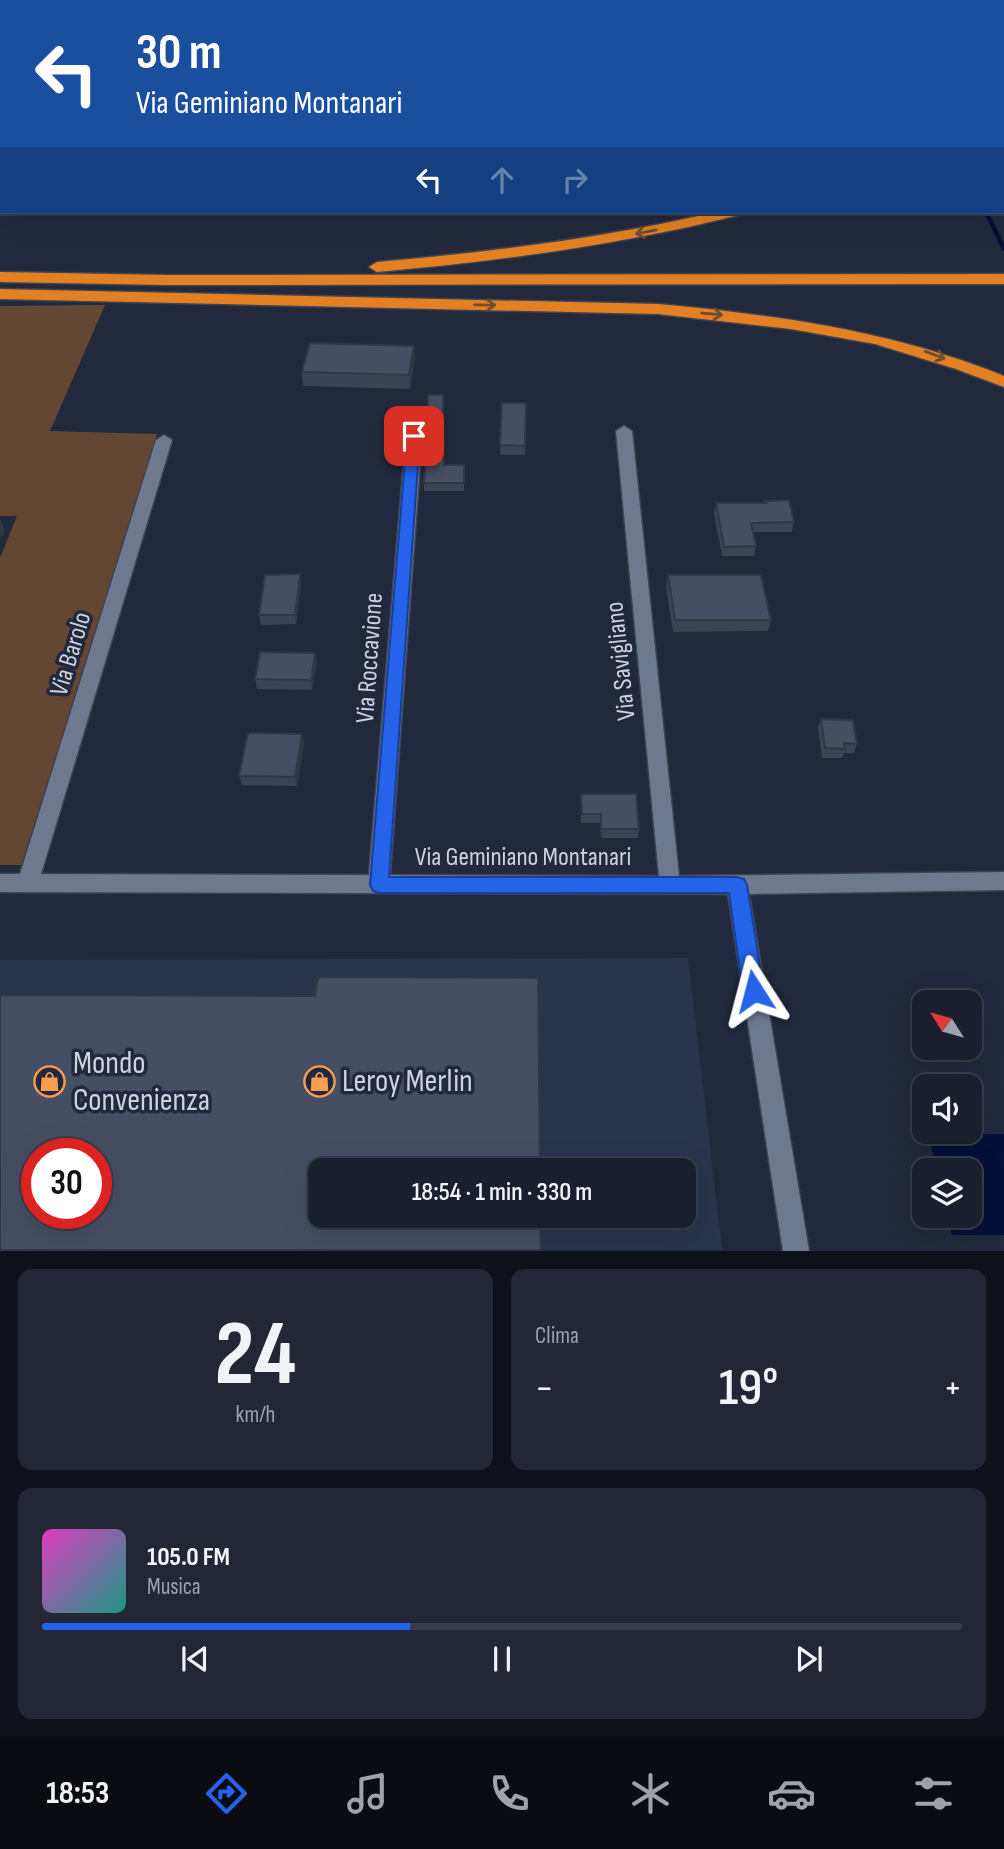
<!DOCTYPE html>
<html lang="it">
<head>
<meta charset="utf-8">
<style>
  :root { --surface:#1a1f2d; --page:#232735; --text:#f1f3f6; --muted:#9fa2aa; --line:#383d49; --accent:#2563eb }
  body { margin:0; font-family:"Sofia Sans Condensed",sans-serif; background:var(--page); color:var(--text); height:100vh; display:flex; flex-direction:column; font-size:26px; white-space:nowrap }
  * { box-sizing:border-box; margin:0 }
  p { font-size:23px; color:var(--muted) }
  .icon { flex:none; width:38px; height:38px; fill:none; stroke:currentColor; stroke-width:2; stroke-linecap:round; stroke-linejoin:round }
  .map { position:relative; height:1251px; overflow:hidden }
  .sheet { display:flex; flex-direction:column; gap:18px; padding:18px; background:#0e1119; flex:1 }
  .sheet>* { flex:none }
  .guide { position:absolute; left:0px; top:0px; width:1004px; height:214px; box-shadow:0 7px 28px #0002,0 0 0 2px var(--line); background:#1a4fa0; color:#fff; overflow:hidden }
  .needle { width:46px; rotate:307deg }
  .tools { position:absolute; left:912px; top:990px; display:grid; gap:14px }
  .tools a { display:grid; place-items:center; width:70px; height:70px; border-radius:14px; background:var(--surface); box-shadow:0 7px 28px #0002,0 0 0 2px var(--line); font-size:35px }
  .speed { position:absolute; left:21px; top:1138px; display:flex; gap:14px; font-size:35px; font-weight:700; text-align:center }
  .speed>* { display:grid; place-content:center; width:91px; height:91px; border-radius:50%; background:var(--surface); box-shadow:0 7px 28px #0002,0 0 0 2px var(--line); line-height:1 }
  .speed .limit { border:10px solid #d22; background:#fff; color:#111 }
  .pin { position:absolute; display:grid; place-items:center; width:60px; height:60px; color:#fff; margin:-30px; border-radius:14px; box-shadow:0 4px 10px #0006 }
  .me { position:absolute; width:77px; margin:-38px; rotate:351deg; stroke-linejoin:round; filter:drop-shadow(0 0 5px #0008) }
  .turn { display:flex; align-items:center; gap:24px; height:147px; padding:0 21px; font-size:32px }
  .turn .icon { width:91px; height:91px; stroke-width:2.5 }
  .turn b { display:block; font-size:49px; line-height:60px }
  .lanes { display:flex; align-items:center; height:66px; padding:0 21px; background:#0003; justify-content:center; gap:35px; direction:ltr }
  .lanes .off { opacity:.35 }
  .big { font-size:52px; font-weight:600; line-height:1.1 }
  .sheet .widget { flex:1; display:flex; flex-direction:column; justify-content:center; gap:10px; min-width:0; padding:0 24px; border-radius:14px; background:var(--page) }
  .sheet .dial { align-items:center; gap:0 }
  .dial b { font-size:91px; line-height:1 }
  .song { display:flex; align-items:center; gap:21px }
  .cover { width:84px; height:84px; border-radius:10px; background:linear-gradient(135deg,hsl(310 70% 55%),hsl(170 70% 35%)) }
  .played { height:7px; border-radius:4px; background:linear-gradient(90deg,var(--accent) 40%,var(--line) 40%) }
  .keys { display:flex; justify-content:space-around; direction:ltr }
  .heat { display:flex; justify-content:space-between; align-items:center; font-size:38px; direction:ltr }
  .sheet .tiles { flex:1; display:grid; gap:18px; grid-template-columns:1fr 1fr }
  .widget:last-child { grid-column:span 2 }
  .trip { position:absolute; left:308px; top:1158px; width:388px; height:70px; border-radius:14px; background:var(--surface); box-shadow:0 7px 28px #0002,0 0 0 2px var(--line); font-weight:600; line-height:70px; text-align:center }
  .tab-bar { display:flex; height:112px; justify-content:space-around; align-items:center; background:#0a0c12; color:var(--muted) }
  .tab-bar .icon { width:49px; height:49px }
  .tab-bar .active { color:var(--accent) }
  .tab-bar b { font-size:32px; color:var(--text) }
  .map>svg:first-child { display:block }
  .built { fill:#2a344c; fill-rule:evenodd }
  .green { fill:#634732 }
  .water { fill:#051039 }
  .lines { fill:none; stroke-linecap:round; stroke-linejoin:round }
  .stream { stroke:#051039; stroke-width:4.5 }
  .minor-casing { stroke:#3d4453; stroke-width:3 }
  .highway-casing { stroke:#3d4453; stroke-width:3 }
  .minor { fill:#6e788e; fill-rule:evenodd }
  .highway { fill:#e48021; fill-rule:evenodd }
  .wall { fill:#3b4355 }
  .shaded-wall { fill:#303745 }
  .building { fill:#454e63; stroke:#303745; stroke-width:2; fill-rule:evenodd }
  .oneway { stroke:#704c31 }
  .route { fill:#2563eb; stroke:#184099; stroke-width:2 }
  .labels { text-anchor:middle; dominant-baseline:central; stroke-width:7; stroke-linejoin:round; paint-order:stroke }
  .street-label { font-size:26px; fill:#cdd2de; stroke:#22293c }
  .near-poi-label { font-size:32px; fill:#cdd2de; stroke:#22293c; text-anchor:start }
</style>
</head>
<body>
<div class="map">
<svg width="1004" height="1251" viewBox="0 0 1004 1251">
  <rect width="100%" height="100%" fill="#22293c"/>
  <path class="built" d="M688 958 722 1250H0V960ZM37 1153H96V1213H37ZM320 1171H684V1216H320Z"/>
  <path class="green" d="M105 305 50 431 157 434 27 865H0V558L17 516H0V306Z"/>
  <path class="water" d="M928 1134H1004V1235H952L947 1216H970V1171H937Z"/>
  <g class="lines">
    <path class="stream" d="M986 212 1004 249"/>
    <defs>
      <g id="minor">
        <path d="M2 2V9L0 10V3Z"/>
        <rect x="0" y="72" width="2" height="6"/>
        <rect x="0" y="161" width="2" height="6"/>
        <path d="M624 426 632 431 679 876 1004 872V890L749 894 809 1251H783L728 894 0 892V874H20L156 440 164 435 172 440 41 874 369 875 406 436 414 431 422 436 390 875 659 876 616 431Z"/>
      </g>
      <g id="highway">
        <path d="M716 212H741L739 215C620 245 499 261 377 272L369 267 377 262C491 252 604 238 716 212Z"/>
        <path d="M0 272 167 275 1004 274V284L167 285 0 282Z"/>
        <path d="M0 289 658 304C777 315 892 331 1004 376V387L956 369 875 344 791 329 658 314 0 299Z"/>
      </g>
    </defs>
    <use href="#minor" class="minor-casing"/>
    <use href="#highway" class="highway-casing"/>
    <use href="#minor" class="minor"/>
    <use href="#highway" class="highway"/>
  </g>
  <g class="wall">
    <path d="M0 78H2V152H0V104H2V102H0Z"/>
    <path d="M414 346 415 359 410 389 303 386 302 372Z"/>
    <path d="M502 403H526L525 455H500Z"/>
    <path d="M444 465H464V491H424V483Z"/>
    <path d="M765 501 794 522 792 532H753L756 546 754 556H722L714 513 716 503H765Z"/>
    <path d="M300 574 301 584 296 624 261 625 259 615Z"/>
    <path d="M668 575 771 620 768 631 673 632 666 587Z"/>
    <path d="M315 653 317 662 312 690 257 689 255 679Z"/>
    <path d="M821 719 857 744 854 753H844L842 758H822L818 728Z"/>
    <path d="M302 734 304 743 297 786 242 785 239 776Z"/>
    <path d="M581 794 639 829 638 838H601L600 823H581Z"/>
  </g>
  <g class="shaded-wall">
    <path d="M2 55V66L0 68V57Z"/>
    <path d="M414 346 415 359 410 389 409 375Z"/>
    <path d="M0 518 5 531 0 541Z"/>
    <path d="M300 574 301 584 296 624 295 615Z"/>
    <path d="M315 653 317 662 312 690 311 680Z"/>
    <path d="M302 734 304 743 297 786 295 777Z"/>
  </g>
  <g class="building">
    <path d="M0 78H2V143H0V104H2V94H0Z"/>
    <path d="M310 343 414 346 409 375 302 372Z"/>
    <path d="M428 395H443L444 465H464V483H424L425 465H427Z"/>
    <path d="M502 403H526L525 446 500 445Z"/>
    <path d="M789 500 794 522 751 523 756 546 724 547 716 503H766L765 501Z"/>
    <path d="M300 574 295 615H259L265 575Z"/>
    <path d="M668 575H761L771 620H675Z"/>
    <path d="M260 652 315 653 311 680 255 679Z"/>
    <path d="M821 719 853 720 857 744 844 743 845 749 825 748Z"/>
    <path d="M248 733 302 734 295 777 239 776Z"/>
    <path d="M581 794H636L639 829H601V814H582Z"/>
    <path d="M318 977 538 978 540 1171H320V1216H540L541 1250H0V995L315 996ZM37 1153H96V1213H37Z"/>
  </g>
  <defs><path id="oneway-shaft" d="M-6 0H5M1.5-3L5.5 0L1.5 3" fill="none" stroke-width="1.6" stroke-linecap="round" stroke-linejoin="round" transform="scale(1.75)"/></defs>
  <g class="oneway">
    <use href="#oneway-shaft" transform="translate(646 232) rotate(169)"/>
    <use href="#oneway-shaft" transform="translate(485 305) rotate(1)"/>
    <use href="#oneway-shaft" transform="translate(712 314) rotate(5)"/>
    <use href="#oneway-shaft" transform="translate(935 355) rotate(20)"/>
  </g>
  <path class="route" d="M414 431 420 436 389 877H737L744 879 747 885 764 991 761 997 754 1000 746 997 743 991 729 893H379L373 891 370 885 407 436Z"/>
  <defs>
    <symbol id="shop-ring" viewBox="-11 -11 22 22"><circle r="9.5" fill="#22293c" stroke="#fb9e52" stroke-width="1.5"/><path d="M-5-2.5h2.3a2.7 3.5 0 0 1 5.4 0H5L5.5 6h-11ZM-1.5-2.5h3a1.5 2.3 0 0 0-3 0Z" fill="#fb9e52"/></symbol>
  </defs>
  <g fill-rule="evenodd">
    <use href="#shop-ring" x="32" y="1064" width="35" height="35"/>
    <use href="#shop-ring" x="302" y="1064" width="35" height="35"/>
  </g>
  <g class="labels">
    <g class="street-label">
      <text transform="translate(71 654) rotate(-73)">Via Barolo</text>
      <text transform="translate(370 658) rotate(-86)">Via Roccavione</text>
      <text transform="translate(621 661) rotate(-96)">Via Savigliano</text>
      <text x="523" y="857">Via Geminiano Montanari</text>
    </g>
    <g class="near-poi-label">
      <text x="73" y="1063">Mondo<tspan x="73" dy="37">Convenienza</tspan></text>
      <text x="342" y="1081">Leroy Merlin</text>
    </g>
  </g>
</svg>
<div class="tools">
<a><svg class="needle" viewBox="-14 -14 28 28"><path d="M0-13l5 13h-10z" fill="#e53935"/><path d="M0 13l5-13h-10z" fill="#9fa2aa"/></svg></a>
<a><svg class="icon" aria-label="sound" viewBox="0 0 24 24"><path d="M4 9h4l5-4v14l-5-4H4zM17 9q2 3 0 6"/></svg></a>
<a><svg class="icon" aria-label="layers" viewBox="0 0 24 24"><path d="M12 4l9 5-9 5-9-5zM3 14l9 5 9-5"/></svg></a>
</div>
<div class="speed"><div class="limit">30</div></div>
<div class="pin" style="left:414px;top:436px;background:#d93025"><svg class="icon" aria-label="arrive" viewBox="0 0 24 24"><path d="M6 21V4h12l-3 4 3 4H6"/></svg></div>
<svg class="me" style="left:754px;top:991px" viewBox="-20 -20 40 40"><path d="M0-17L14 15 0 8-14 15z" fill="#2563eb" stroke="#fff" stroke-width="4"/></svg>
<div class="trip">18:54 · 1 min · 330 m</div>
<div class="guide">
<div class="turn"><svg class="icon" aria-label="left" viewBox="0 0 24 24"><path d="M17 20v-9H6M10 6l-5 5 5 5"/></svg><div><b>30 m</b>Via Geminiano Montanari</div></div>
<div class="lanes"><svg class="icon" aria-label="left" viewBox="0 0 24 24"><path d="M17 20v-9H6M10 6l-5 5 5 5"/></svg><svg class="icon off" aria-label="ahead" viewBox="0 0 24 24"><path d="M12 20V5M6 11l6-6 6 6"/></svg><svg class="icon off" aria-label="right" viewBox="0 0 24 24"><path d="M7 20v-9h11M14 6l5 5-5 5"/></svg></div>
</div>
</div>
<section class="sheet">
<div class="tiles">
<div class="widget dial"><b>24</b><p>km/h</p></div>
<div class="widget"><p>Clima</p>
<div class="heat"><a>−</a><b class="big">19°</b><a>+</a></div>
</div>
<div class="widget">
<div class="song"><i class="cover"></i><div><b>105.0 FM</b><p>Musica</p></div></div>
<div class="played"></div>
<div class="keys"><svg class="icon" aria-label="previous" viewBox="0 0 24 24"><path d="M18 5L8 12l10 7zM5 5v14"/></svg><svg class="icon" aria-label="pause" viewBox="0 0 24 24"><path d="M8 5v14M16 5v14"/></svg><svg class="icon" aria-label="next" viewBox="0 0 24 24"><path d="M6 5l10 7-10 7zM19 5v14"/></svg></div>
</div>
</div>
</section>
<nav class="tab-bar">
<b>18:53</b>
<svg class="icon active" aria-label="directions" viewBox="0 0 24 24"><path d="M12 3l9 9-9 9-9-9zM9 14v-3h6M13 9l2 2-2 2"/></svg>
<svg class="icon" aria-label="music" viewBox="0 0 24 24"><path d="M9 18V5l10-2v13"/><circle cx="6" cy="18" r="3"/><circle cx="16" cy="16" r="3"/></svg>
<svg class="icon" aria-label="phone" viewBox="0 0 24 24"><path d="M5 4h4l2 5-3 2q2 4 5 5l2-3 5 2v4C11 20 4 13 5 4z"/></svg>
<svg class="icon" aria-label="climate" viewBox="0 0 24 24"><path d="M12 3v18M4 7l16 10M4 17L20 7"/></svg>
<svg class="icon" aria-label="car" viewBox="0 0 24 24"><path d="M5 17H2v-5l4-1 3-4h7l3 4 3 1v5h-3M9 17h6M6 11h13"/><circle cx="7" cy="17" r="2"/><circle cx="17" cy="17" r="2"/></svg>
<svg class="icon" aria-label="filters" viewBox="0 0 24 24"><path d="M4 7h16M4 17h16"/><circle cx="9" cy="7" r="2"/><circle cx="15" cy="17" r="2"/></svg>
</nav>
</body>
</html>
